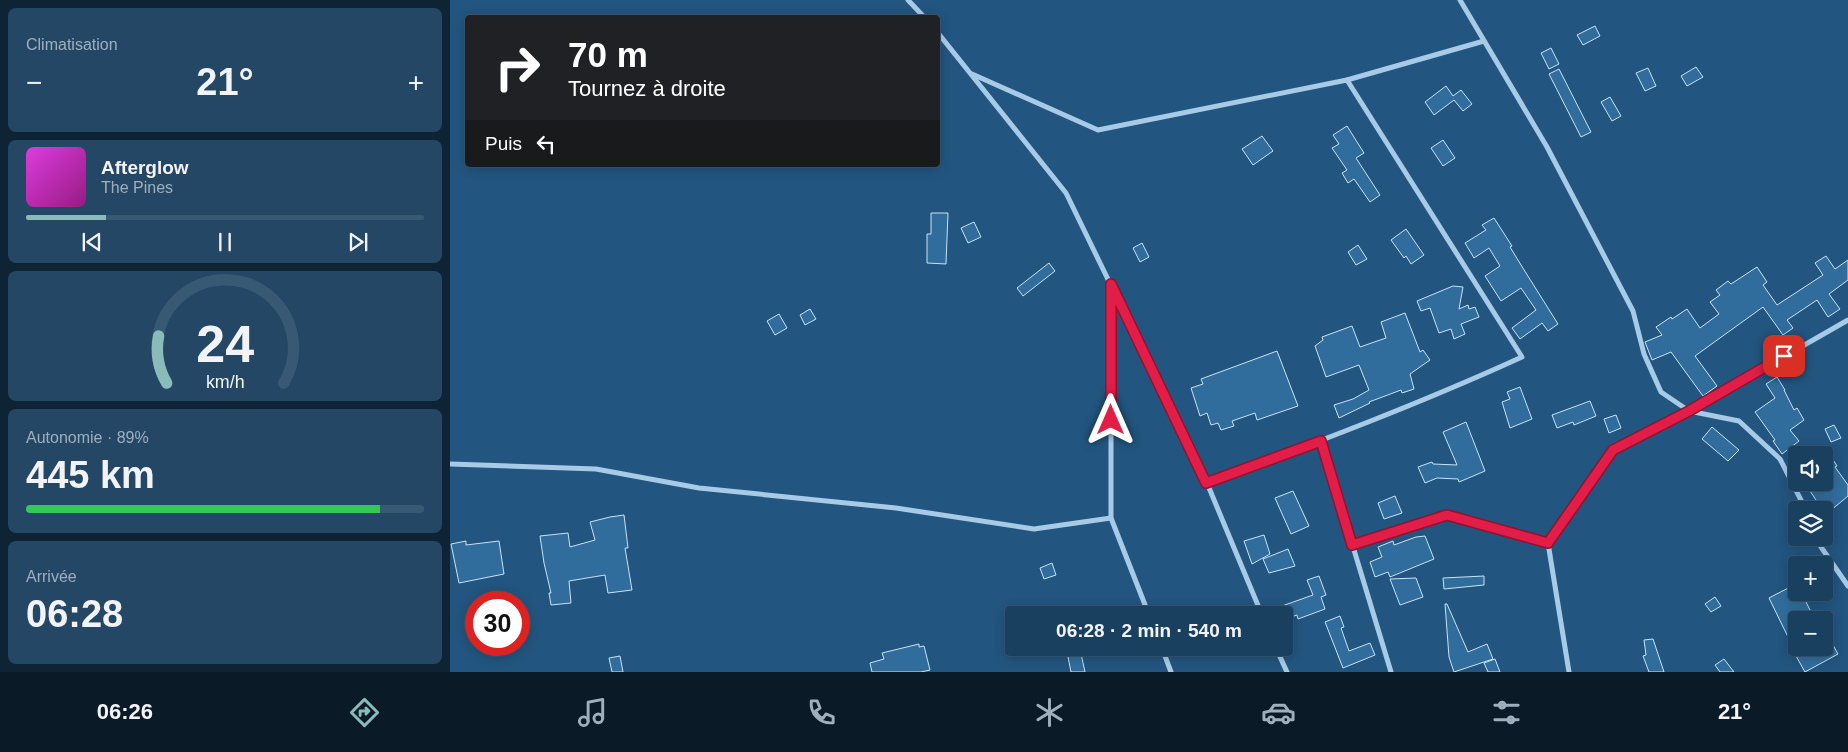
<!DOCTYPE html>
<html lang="fr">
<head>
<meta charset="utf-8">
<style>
  :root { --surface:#1a405f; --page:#234765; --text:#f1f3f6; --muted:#9fafbd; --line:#385974; --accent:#8bbbb9 }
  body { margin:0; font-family:Helvetica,sans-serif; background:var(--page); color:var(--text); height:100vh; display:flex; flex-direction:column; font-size:19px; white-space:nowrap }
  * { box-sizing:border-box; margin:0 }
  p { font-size:16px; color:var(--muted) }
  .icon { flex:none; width:28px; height:28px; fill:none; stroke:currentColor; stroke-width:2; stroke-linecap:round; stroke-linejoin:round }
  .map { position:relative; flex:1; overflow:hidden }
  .details { display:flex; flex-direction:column; gap:8px; padding:8px; background:#0e2334; width:450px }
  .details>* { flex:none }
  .hud { position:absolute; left:15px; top:15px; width:475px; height:152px; border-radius:5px; box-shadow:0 2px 12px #0003,0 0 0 1px var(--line); background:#202124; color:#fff; overflow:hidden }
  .buttons { position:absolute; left:1338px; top:446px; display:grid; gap:10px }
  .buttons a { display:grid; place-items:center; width:45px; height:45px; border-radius:5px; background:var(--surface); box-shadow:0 2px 12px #0003,0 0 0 1px var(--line); font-size:25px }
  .speed { position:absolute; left:15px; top:591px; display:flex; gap:10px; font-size:25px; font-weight:700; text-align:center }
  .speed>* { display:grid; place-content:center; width:65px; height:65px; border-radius:50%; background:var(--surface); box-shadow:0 2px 12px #0003,0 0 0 1px var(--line); line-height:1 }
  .speed .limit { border:8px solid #d22; background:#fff; color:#111 }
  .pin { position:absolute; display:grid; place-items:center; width:42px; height:42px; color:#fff; margin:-21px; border-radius:10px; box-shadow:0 2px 8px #0006 }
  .me { position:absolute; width:55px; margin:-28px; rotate:0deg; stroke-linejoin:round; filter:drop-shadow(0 0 4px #0008) }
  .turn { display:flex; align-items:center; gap:18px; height:105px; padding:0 20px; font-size:22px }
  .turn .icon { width:65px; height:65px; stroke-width:2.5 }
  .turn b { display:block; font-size:35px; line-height:42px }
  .then { display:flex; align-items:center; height:48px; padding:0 20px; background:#0003; gap:10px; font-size:19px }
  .big { font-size:38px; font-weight:700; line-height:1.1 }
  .details .card { flex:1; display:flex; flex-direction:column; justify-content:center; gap:8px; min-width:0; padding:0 18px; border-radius:8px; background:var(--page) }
  .details .dial { align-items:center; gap:0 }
  .dial svg { height:130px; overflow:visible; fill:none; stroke:var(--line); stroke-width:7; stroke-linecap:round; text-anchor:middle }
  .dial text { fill:var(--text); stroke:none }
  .song { display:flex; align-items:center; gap:15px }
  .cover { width:60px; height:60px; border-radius:8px; background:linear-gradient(135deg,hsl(300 70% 55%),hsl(310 70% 35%)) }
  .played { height:5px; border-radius:2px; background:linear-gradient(90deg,var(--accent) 20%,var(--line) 20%) }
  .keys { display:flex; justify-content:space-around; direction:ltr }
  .heat { display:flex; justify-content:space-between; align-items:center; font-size:28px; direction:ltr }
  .charge { height:8px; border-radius:4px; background:linear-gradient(90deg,#34c759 89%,var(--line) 0) }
  .trip { position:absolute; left:555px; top:606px; width:288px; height:50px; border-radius:5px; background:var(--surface); box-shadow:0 2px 12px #0003,0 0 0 1px var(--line); font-weight:700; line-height:50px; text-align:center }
  .dock { display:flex; height:80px; justify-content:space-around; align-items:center; background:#0a1a26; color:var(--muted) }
  .dock .icon { width:35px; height:35px }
  .dock .current { color:var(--accent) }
  .dock b { font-size:22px; color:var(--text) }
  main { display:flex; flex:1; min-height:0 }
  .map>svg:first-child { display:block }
  .building { fill:#316d9c; stroke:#cae3f5 }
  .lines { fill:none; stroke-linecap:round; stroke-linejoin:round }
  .street { stroke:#a7cbe7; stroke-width:5 }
  .route-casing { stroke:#92132f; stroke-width:12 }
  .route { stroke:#e11d48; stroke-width:9 }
</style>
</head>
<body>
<main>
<section class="details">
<div class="card"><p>Climatisation</p>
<div class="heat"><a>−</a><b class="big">21°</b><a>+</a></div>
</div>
<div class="card">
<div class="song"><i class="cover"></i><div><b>Afterglow</b><p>The Pines</p></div></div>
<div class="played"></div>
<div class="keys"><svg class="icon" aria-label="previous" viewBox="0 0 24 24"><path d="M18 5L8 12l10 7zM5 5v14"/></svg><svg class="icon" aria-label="pause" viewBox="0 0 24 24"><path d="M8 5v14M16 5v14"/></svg><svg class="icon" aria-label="next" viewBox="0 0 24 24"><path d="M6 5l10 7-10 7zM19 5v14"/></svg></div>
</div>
<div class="card dial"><svg viewBox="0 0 100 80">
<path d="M14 69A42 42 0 1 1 86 69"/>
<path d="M14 69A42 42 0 0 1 9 40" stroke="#8bbbb9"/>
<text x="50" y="56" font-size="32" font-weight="700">24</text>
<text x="50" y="72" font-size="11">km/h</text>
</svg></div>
<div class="card"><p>Autonomie · 89%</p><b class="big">445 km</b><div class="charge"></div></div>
<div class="card"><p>Arrivée</p><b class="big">06:28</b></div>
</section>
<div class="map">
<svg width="1398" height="672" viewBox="0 0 1398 672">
  <rect width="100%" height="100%" fill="#22557f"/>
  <g class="building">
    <path d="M1145 26 1150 36 1133 45 1127 35Z"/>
    <path d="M1101 48 1109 64 1099 69 1091 53Z"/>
    <path d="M1246 67 1253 77 1237 86 1231 76Z"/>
    <path d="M1198 68 1206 86 1195 91 1186 73Z"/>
    <path d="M1109 69 1141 132 1131 137 1099 74Z"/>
    <path d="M996 86 1003 96 1011 90 1022 104 1013 111 1004 100 984 115 975 102Z"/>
    <path d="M1160 97 1171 116 1162 121 1151 102Z"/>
    <path d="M897 126 914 153 906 158 930 195 920 202 904 179 898 183 892 173 897 170 882 148 889 144 883 135Z"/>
    <path d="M812 136 823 151 803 165 792 149Z"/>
    <path d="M993 140 1005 158 993 166 981 148Z"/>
    <path d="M481 213H498L496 264 477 263V234H481Z"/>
    <path d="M1044 218 1062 246 1060 247 1071 265 1108 324 1098 331 1092 323 1070 339 1062 328 1086 310 1071 288 1051 301 1035 276 1050 266 1039 248 1024 258 1015 243 1036 230 1032 225Z"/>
    <path d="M524 222 531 237 518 243 511 228Z"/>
    <path d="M956 229 974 255 961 264 956 256 954 258 941 240Z"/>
    <path d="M692 243 699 257 690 262 683 248Z"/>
    <path d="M908 245 917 259 906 265 898 252Z"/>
    <path d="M1376 256 1385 269 1398 260V280L1379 294 1390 309 1378 317 1367 300 1337 320 1343 328 1333 335 1313 307 1245 356 1267 386 1253 396 1221 352 1202 360 1195 342 1212 335 1206 327 1221 317 1222 319 1237 309 1250 328 1269 314 1260 302 1270 295 1266 290 1278 281 1281 284 1307 267 1317 282 1313 285 1327 305 1373 275 1365 263Z"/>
    <path d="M599 263 605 271 573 296 567 288Z"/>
    <path d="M1003 286 1013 287 1009 309 1018 305 1019 309 1025 307 1029 317 1011 324 1015 334 1004 339 1001 329 989 333 980 308 971 311 967 301Z"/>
    <path d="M360 309 366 319 355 325 350 315Z"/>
    <path d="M955 313 970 352 973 350 980 360 960 374 964 389 952 393 951 390 919 402 920 403 889 418 884 405 903 399 919 390 909 365 876 377 865 346 873 340 872 337 902 326 910 347 936 338 931 322Z"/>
    <path d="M329 314 337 328 325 335 317 321Z"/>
    <path d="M827 351 848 406 807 420 805 413 782 421 784 426 771 430 768 423 761 425 757 413 750 416 741 388 753 384 751 379Z"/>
    <path d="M1327 377 1335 390H1334L1344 410 1347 408 1354 420 1340 430 1349 441 1332 454 1323 441 1325 440 1305 412 1325 398 1316 384Z"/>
    <path d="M1070 387 1082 419 1060 428 1052 402 1060 399 1057 392Z"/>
    <path d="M1140 401 1146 416 1124 425 1123 422 1107 428 1102 415Z"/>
    <path d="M1166 415 1171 428 1159 433 1154 419Z"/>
    <path d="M1016 422 1035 471 1009 482 1008 479 987 478 975 483 968 467 982 462 983 464 1007 465 993 432Z"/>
    <path d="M1384 425 1391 438 1381 442 1375 429Z"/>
    <path d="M1262 427 1289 450 1278 461 1252 439Z"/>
    <path d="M1374 451 1378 457 1380 455 1387 466 1385 467 1398 485V496L1374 516V510H1360L1368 503 1354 482H1374Z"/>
    <path d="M843 491 859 526 841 534 825 498Z"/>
    <path d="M945 496 952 513 934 519 928 503Z"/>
    <path d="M174 515 178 548H175L182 590 158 593 155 575 119 581 121 603 101 605 99 593H101L94 563 90 536 118 533 120 547 145 540 140 522 160 517Z"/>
    <path d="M814 535 820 554 802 564 794 541Z"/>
    <path d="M975 536 984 559 940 577 938 572 925 577 920 562 932 557 928 547 943 541 944 545 966 537Z"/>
    <path d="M16 541V545L49 541 54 574 9 583 1 544Z"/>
    <path d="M838 549 845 566 819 573 813 559Z"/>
    <path d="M602 563 606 575 594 579 590 568Z"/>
    <path d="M869 576 876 595 871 597 875 609 848 619 847 615 835 619 834 615H816L815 612 863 595 857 580Z"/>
    <path d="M1034 576V585L994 589 993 578Z"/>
    <path d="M966 578 973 597 950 605 940 579Z"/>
    <path d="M1346 584V592H1351L1365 620H1346V633L1338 637 1319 598Z"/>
    <path d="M1265 597 1271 606 1261 612 1255 604Z"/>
    <path d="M995 604H997L1018 652 1037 644 1043 659 1004 672 999 657Z"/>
    <path d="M890 616 894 627 891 628 899 651 920 643 925 655 893 668 875 622Z"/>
    <path d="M1374 629 1388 654 1355 672 1346 656 1362 648H1374Z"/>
    <path d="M1203 639 1214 672H1199L1193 656 1196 655 1194 640Z"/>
    <path d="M469 644V647L474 646 480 670 471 672H422L420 663 434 659 432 653Z"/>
    <path d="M630 649 635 672H621L617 652Z"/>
    <path d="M170 656 173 672H162L159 658Z"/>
    <path d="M1045 659 1050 672H1038L1034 663Z"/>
    <path d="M1274 659 1284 672H1270L1265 665Z"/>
  </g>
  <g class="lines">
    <g class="street">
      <path d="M458 0 475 18"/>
      <path d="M1010 0 1097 147 1183 311 1194 354 1211 392 1239 411 1289 421 1330 459 1356 510"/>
      <path d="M488 33 616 193 757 483 812 615"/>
      <path d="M522 74 648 130 897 80 1034 41"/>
      <path d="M661 287V518L699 615"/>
      <path d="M871 441 941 672"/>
      <path d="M0 464 146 469 249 488 446 508 584 529 661 518"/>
      <path d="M757 483C863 444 969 404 1072 357L897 80"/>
      <path d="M1367 538 1371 547 1398 586"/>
      <path d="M1098 543 1163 451 1239 411 1398 320"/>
      <path d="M902 545 997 515 1098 543 1119 672"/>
      <path d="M712 648 721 672"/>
      <path d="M826 648 837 672"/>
    </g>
  </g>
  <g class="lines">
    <defs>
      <path id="route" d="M661 420V284L756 483 871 441 902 545 997 515 1098 543 1163 450 1239 411 1334 356"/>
    </defs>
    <use href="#route" class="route-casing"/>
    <use href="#route" class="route"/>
  </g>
</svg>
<div class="buttons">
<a><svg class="icon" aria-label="sound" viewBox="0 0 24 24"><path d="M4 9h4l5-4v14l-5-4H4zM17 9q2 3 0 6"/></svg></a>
<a><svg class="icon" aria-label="layers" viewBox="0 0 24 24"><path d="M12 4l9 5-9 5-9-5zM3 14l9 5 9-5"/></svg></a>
<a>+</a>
<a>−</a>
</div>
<div class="speed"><div class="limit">30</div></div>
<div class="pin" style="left:1334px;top:356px;background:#d93025"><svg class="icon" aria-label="arrive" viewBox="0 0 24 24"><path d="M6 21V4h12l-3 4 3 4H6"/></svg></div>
<svg class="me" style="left:661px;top:420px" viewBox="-20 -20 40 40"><path d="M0-17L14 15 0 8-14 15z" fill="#e11d48" stroke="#fff" stroke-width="4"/></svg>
<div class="trip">06:28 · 2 min · 540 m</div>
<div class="hud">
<div class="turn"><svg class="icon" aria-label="right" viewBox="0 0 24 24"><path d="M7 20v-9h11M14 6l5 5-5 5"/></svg><div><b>70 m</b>Tournez à droite</div></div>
<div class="then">Puis<svg class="icon" aria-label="left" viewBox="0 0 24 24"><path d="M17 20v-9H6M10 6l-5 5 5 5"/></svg></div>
</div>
</div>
</main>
<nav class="dock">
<b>06:26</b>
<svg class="icon current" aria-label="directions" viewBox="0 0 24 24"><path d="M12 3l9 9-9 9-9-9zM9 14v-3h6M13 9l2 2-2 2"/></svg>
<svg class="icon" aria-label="music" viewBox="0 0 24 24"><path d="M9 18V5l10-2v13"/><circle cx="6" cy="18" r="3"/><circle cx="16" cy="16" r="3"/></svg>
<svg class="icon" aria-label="phone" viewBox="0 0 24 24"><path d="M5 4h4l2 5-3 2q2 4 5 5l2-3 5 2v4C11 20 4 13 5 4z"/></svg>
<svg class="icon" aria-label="climate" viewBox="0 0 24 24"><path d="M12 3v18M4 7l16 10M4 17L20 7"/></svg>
<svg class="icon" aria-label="car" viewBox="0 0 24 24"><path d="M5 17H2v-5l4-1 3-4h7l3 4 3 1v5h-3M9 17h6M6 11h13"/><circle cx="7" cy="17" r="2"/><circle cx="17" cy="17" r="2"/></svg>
<svg class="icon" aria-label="filters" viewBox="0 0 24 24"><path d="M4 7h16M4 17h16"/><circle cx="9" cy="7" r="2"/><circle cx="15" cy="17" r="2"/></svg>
<b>21°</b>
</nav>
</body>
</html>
